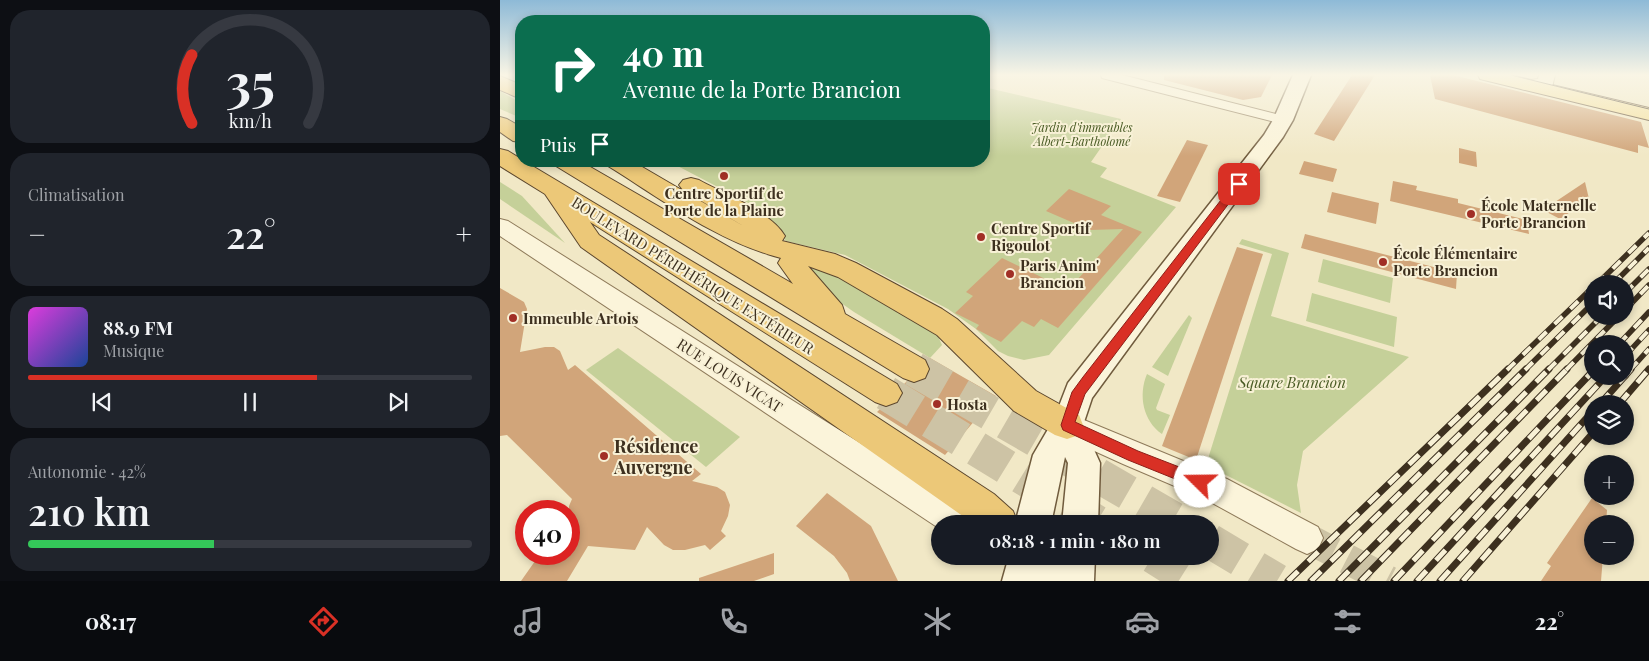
<!DOCTYPE html>
<html lang="fr">
<head>
<meta charset="utf-8">
<style>
  :root { --surface:#171b24; --page:#20242c; --text:#f1f3f6; --muted:#9ea1a6; --line:#363941; --accent:#d93025 }
  body { margin:0; font-family:"Playfair Display",serif; background:var(--page); color:var(--text); height:100vh; display:flex; flex-direction:column; font-size:19px; white-space:nowrap }
  * { box-sizing:border-box; margin:0 }
  p { font-size:16px; color:var(--muted) }
  .icon { flex:none; width:28px; height:28px; fill:none; stroke:currentColor; stroke-width:2; stroke-linecap:round; stroke-linejoin:round }
  .map { position:relative; flex:1; overflow:hidden }
  .sheet { display:flex; flex-direction:column; gap:10px; padding:10px; background:#0d0f14; width:500px }
  .sheet>* { flex:none }
  .hud { position:absolute; left:15px; top:15px; width:475px; height:152px; border-radius:20px; box-shadow:0 2px 8px #0003; background:#0b6e4f; color:#fff; overflow:hidden }
  .buttons { position:absolute; left:1084px; top:275px; display:grid; gap:10px }
  .buttons a { display:grid; place-items:center; width:50px; height:50px; border-radius:50%; background:var(--surface); box-shadow:0 2px 8px #0003; font-size:25px }
  .speed { position:absolute; left:15px; top:500px; display:flex; gap:10px; font-size:25px; font-weight:700; text-align:center }
  .speed>* { display:grid; place-content:center; width:65px; height:65px; border-radius:50%; background:var(--surface); box-shadow:0 2px 8px #0003; line-height:1 }
  .speed .limit { border:8px solid #d22; background:#fff; color:#111 }
  .pin { position:absolute; display:grid; place-items:center; width:42px; height:42px; color:#fff; margin:-21px; border-radius:10px; box-shadow:0 2px 8px #0006 }
  .me { position:absolute; width:55px; margin:-28px; rotate:292deg; stroke-linejoin:round; filter:drop-shadow(0 0 4px #0008) }
  .turn { display:flex; align-items:center; gap:18px; height:105px; padding:0 25px; font-size:22px }
  .turn .icon { width:65px; height:65px; stroke-width:2.5 }
  .turn b { display:block; font-size:35px; line-height:42px }
  .then { display:flex; align-items:center; height:48px; padding:0 25px; background:#0003; gap:10px; font-size:19px }
  .big { font-size:38px; font-weight:600; line-height:1.1 }
  .sheet .card { flex:1; display:flex; flex-direction:column; justify-content:center; gap:8px; min-width:0; padding:0 18px; border-radius:20px; background:var(--page) }
  .sheet .dial { align-items:center; gap:0 }
  .dial svg { height:130px; overflow:visible; fill:none; stroke:var(--line); stroke-width:7; stroke-linecap:round; text-anchor:middle }
  .dial text { fill:var(--text); stroke:none }
  .song { display:flex; align-items:center; gap:15px }
  .cover { width:60px; height:60px; border-radius:8px; background:linear-gradient(135deg,hsl(300 70% 55%),hsl(220 70% 35%)) }
  .played { height:5px; border-radius:2px; background:linear-gradient(90deg,var(--accent) 65%,var(--line) 65%) }
  .keys { display:flex; justify-content:space-around; direction:ltr }
  .heat { display:flex; justify-content:space-between; align-items:center; font-size:28px; direction:ltr }
  .charge { height:8px; border-radius:4px; background:linear-gradient(90deg,#34c759 42%,var(--line) 0) }
  .trip { position:absolute; left:431px; top:515px; width:288px; height:50px; border-radius:25px; background:var(--surface); box-shadow:0 2px 8px #0003; font-weight:600; line-height:50px; text-align:center }
  .menu { display:flex; height:80px; justify-content:space-around; align-items:center; background:#090b0e; color:var(--muted) }
  .menu .icon { width:35px; height:35px }
  .menu .current { color:var(--accent) }
  .menu b { font-size:22px; color:var(--text) }
  main { display:flex; flex:1; min-height:0 }
  .map>svg:first-child { display:block }
  .green { fill:#c5d099 }
  .building { fill:#d1a57a }
  .lines { fill:none; stroke-linecap:round; stroke-linejoin:round }
  .tertiary-tunnel { stroke:#cdc3a5; stroke-width:30; stroke-dasharray:30 15; stroke-linecap:butt }
  .trunk-tunnel-far1 { stroke:#cdc3a5; stroke-width:27; stroke-dasharray:27 14; stroke-linecap:butt }
  .trunk-tunnel { stroke:#cdc3a5; stroke-width:35; stroke-dasharray:35 18; stroke-linecap:butt }
  .minor-casing { stroke:#8e7a5a; stroke-width:2 }
  .tertiary-casing { stroke:#8e7a5a; stroke-width:2 }
  .secondary-casing { stroke:#705b3d; stroke-width:3 }
  .primary-casing { stroke:#5c472e; stroke-width:2 }
  .trunk-casing { stroke:#5c472e; stroke-width:2 }
  .minor { fill:#fbf4da; fill-rule:evenodd }
  .tertiary { fill:#fbf4da; fill-rule:evenodd }
  .secondary { fill:#fbf4da; fill-rule:evenodd }
  .primary { fill:#f5e19d; fill-rule:evenodd }
  .trunk { fill:#ecc878; fill-rule:evenodd }
  .tram { stroke:#3d301f; stroke-width:1 }
  .rail-far1-casing { stroke:#3d301f; stroke-width:5.5 }
  .rail-casing { stroke:#3d301f; stroke-width:7 }
  .rail-far1 { stroke:#f8f1d6; stroke-width:4; stroke-dasharray:11; stroke-linecap:butt }
  .rail { stroke:#f8f1d6; stroke-width:5; stroke-dasharray:14; stroke-linecap:butt }
  .route { fill:#d93025; stroke:#8d1f18 }
  .poi-dot { fill:#a12f26; stroke:#f8f1d6; stroke-width:2 }
  .labels { text-anchor:middle; dominant-baseline:central; stroke-width:4; stroke-linejoin:round; paint-order:stroke }
  .far-park-label { font-size:12px; font-style:italic; fill:#495b24; stroke:#f8f1d6 }
  .poi-label { font-size:15px; font-weight:bold; fill:#3d301f; stroke:#f8f1d6; text-anchor:start }
  .street-label { font-size:15px; fill:#3d301f; stroke:#f8f1d6 }
  .park-label { font-size:15px; font-style:italic; fill:#495b24; stroke:#f8f1d6 }
  .near-poi-label { font-size:18px; font-weight:bold; fill:#3d301f; stroke:#f8f1d6; text-anchor:start }
</style>
</head>
<body>
<main>
<section class="sheet">
<div class="card dial"><svg viewBox="0 0 100 80">
<path d="M14 69A42 42 0 1 1 86 69"/>
<path d="M14 69A42 42 0 0 1 14 27" stroke="#d93025"/>
<text x="50" y="56" font-size="32" font-weight="700">35</text>
<text x="50" y="72" font-size="11">km/h</text>
</svg></div>
<div class="card"><p>Climatisation</p>
<div class="heat"><a>−</a><b class="big">22°</b><a>+</a></div>
</div>
<div class="card">
<div class="song"><i class="cover"></i><div><b>88.9 FM</b><p>Musique</p></div></div>
<div class="played"></div>
<div class="keys"><svg class="icon" aria-label="previous" viewBox="0 0 24 24"><path d="M18 5L8 12l10 7zM5 5v14"/></svg><svg class="icon" aria-label="pause" viewBox="0 0 24 24"><path d="M8 5v14M16 5v14"/></svg><svg class="icon" aria-label="next" viewBox="0 0 24 24"><path d="M6 5l10 7-10 7zM19 5v14"/></svg></div>
</div>
<div class="card"><p>Autonomie · 42%</p><b class="big">210 km</b><div class="charge"></div></div>
</section>
<div class="map">
<svg width="1149" height="581" viewBox="0 0 1149 581">
  <rect width="100%" height="100%" fill="#f1e8c6"/>
  <g class="green">
    <path d="M484 87 621 119 591 162 607 168 600 177 676 207 549 355 524 360 508 356 498 351 476 329 448 309 345 255 286 241 258 208 168 161H484Z"/>
    <path d="M0 91 21 103V118L0 109Z"/>
    <path d="M0 182 22 196 65 243 0 199Z"/>
    <path d="M742 239 789 253 771 316 909 357 803 451 797 485 801 513 706 465 772 254 739 244Z"/>
    <path d="M823 259 893 278 890 303 818 282Z"/>
    <path d="M303 266 330 273 425 321 436 332 442 345 430 358 354 312 324 291Z"/>
    <path d="M812 293 897 317 894 347 806 321Z"/>
    <path d="M689 315 692 318 668 376 652 367Z"/>
    <path d="M118 348 240 437 206 467 86 370Z"/>
    <path d="M647 374 665 384 656 408 657 410 670 415 662 434C643 421 638 395 647 374Z"/>
  </g>
  <g class="building">
    <path d="M664 75H772L761 97 743 100 664 80Z"/>
    <path d="M852 75H875L834 141 814 134Z"/>
    <path d="M930 75H953L1141 122 1149 148 1138 145V153L935 99Z"/>
    <path d="M687 140 708 145 680 202 657 196Z"/>
    <path d="M959 148 976 152 977 167 959 163Z"/>
    <path d="M804 161 837 169 833 182 799 174Z"/>
    <path d="M893 181 917 186 916 190 958 199V203L1027 220 1029 234 890 201Z"/>
    <path d="M1085 182 1089 199 1060 219 1043 210Z"/>
    <path d="M569 189 611 206 601 215 642 232 558 328 541 319 534 327 522 321 501 342 476 329 479 325 455 313 473 296 466 292 502 258 568 290 623 229 590 230 546 211Z"/>
    <path d="M832 192 879 203 876 224 827 212Z"/>
    <path d="M805 234 957 273 956 289 801 248Z"/>
    <path d="M737 247 763 254 696 460 662 446Z"/>
    <path d="M0 288 24 302 27 309 20 352 45 347H54L60 351 68 370 75 365 201 474 192 481 217 487 225 492 230 505 228 516 221 531 226 536 210 550 205 545 185 550H173L164 545 147 527 135 550 88 546 67 581H21L40 554H69V506L72 499 7 435 0 436Z"/>
    <path d="M430 358 496 396 445 455 377 412 382 407 387 408 399 403 404 394 401 387 407 381 415 384 427 379 431 370 427 361Z"/>
    <path d="M327 493 371 526 398 581H350L347 573 334 556 296 526Z"/>
    <path d="M1092 498 1107 510 1106 524H1092V556H1103L1101 581H1041L1051 566 1047 563Z"/>
    <path d="M274 553V574L254 581H199V578Z"/>
  </g>
  <g class="lines">
    <path class="tertiary-tunnel" d="M807 538 889 581"/>
    <path class="trunk-tunnel-far1" d="M414 369 416 370"/>
    <g class="trunk-tunnel">
      <path d="M414 369 682 524"/>
      <path d="M386 393 599 524"/>
      <path d="M710 541 777 581"/>
      <path d="M653 556 693 581"/>
    </g>
    <defs>
      <path id="minor" d="M601 75H622L788 117 790 120 783 124 602 78Z"/>
      <g id="tertiary">
        <path d="M1039 75H1055L1052 87 1027 90 1021 89 1019 85 1021 81 1038 79Z"/>
        <path d="M0 219 8 221 471 513 476 524H440V529L0 236Z"/>
        <path d="M567 413 727 479 818 527 823 538 818 549 807 554 796 549 705 499 623 464 557 434 553 425 557 416Z"/>
      </g>
      <g id="secondary">
        <path d="M793 75H811L793 120 783 137 592 398 583 425 600 463 598 524H562L568 463 565 457 551 524H515L533 455 554 419 568 383 764 135 773 120Z"/>
        <path d="M509 556H595L594 581H502Z"/>
      </g>
      <path id="primary" d="M978 75H1010L1149 108V120L980 79Z"/>
      <g id="trunk">
        <path d="M0 76 21 85V99L0 90Z"/>
        <path d="M0 117 7 119 21 127V142L13 141 0 132Z"/>
        <path d="M0 149 8 151 21 159V161H24L397 384 402 393 397 402 386 406 375 402 90 222 99 235 494 494 513 511 518 524H474L81 247 45 194 0 166Z"/>
        <path d="M53 161H80L293 284 278 263 281 258C218 242 163 200 108 166L105 161H132L245 227 183 190 179 185 183 180 191 178 199 180C224 194 270 211 285 236L282 241 335 254 356 263 442 309 457 319 536 391 579 415 583 425 579 435 567 439 555 435 514 411 437 335 338 277 308 266 342 305 345 314 425 360 429 369 425 378 414 382 403 378 56 166Z"/>
      </g>
    </defs>
    <use href="#minor" class="minor-casing"/>
    <use href="#tertiary" class="tertiary-casing"/>
    <use href="#secondary" class="secondary-casing"/>
    <use href="#primary" class="primary-casing"/>
    <use href="#trunk" class="trunk-casing"/>
    <use href="#minor" class="minor"/>
    <use href="#tertiary" class="tertiary"/>
    <use href="#secondary" class="secondary"/>
    <use href="#primary" class="primary"/>
    <use href="#trunk" class="trunk"/>
    <path class="tram" d="M1011 75 1149 109"/>
    <defs>
      <g id="rail-far1">
        <path d="M1097 284 1149 233"/>
        <path d="M1113 284 1149 248"/>
        <path d="M1125 293 1149 269"/>
        <path d="M1125 310 1149 285"/>
        <path d="M1119 344 1149 312"/>
        <path d="M1125 356 1149 330"/>
        <path d="M1007 370 1092 288"/>
        <path d="M1025 370 1092 304"/>
        <path d="M1048 370 1102 316"/>
        <path d="M1066 370 1119 316"/>
        <path d="M1130 370 1149 349"/>
      </g>
      <g id="rail">
        <path d="M1125 376 1131 369"/>
        <path d="M1100 404 1125 376"/>
        <path d="M1119 404 1149 369"/>
        <path d="M788 581 1008 369"/>
        <path d="M811 581 1026 369"/>
        <path d="M839 581 1049 369"/>
        <path d="M861 581 1067 369"/>
        <path d="M894 581 1092 372"/>
        <path d="M917 581 1106 376"/>
        <path d="M940 581 1092 412"/>
        <path d="M963 581 1092 434"/>
      </g>
    </defs>
    <use href="#rail-far1" class="rail-far1-casing"/>
    <use href="#rail" class="rail-casing"/>
    <use href="#rail-far1" class="rail-far1"/>
    <use href="#rail" class="rail"/>
  </g>
  <linearGradient id="sky" x2="0" y2="1"><stop stop-color="#8ebad7"/><stop offset="0.48" stop-color="#f9f5e5"/><stop offset="1" stop-color="#f9f5e5" stop-opacity="0"/></linearGradient>
  <rect width="1149" height="156" fill="url(#sky)"/>
  <path class="route" d="M739 181 742 182V186L585 394 575 422 638 451 705 477 707 482 705 487 700 489 628 460 563 430 561 425 572 392 583 377 735 182Z"/>
  <g class="poi-dot">
    <circle cx="224" cy="176" r="5"/>
    <circle cx="971" cy="214" r="5"/>
    <circle cx="481" cy="237" r="5"/>
    <circle cx="883" cy="262" r="5"/>
    <circle cx="510" cy="274" r="5"/>
    <circle cx="13" cy="318" r="5"/>
    <circle cx="437" cy="404" r="5"/>
    <circle cx="104" cy="456" r="5"/>
  </g>
  <g class="labels">
    <g class="far-park-label">
      <text x="582" y="127">Jardin d'immeubles<tspan x="582" dy="14">Albert-Bartholomé</tspan></text>
    </g>
    <g class="poi-label">
      <text x="224" y="193" text-anchor="middle">Centre Sportif de<tspan x="224" dy="17">Porte de la Plaine</tspan></text>
      <text x="981" y="205">École Maternelle<tspan x="981" dy="17">Porte Brancion</tspan></text>
      <text x="491" y="228">Centre Sportif<tspan x="491" dy="17">Rigoulot</tspan></text>
      <text x="893" y="253">École Élémentaire<tspan x="893" dy="17">Porte Brancion</tspan></text>
      <text x="520" y="265">Paris Anim'<tspan x="520" dy="17">Brancion</tspan></text>
      <text x="23" y="318">Immeuble Artois</text>
      <text x="447" y="404">Hosta</text>
    </g>
    <g class="street-label">
      <text transform="translate(193 275) rotate(32)">BOULEVARD PÉRIPHÉRIQUE EXTÉRIEUR</text>
      <text transform="translate(230 375) rotate(33)">RUE LOUIS VICAT</text>
    </g>
    <g class="park-label">
      <text x="792" y="382">Square Brancion</text>
    </g>
    <g class="near-poi-label">
      <text x="114" y="446">Résidence<tspan x="114" dy="21">Auvergne</tspan></text>
    </g>
  </g>
</svg>
<div class="buttons">
<a><svg class="icon" aria-label="sound" viewBox="0 0 24 24"><path d="M4 9h4l5-4v14l-5-4H4zM17 9q2 3 0 6"/></svg></a>
<a><svg class="icon" aria-label="search" viewBox="0 0 24 24"><circle cx="10" cy="10" r="6"/><path d="M15 15l6 6"/></svg></a>
<a><svg class="icon" aria-label="layers" viewBox="0 0 24 24"><path d="M12 4l9 5-9 5-9-5zM3 14l9 5 9-5"/></svg></a>
<a>+</a>
<a>−</a>
</div>
<div class="speed"><div class="limit">40</div></div>
<div class="pin" style="left:739px;top:184px;background:#d93025"><svg class="icon" aria-label="arrive" viewBox="0 0 24 24"><path d="M6 21V4h12l-3 4 3 4H6"/></svg></div>
<svg class="me" style="left:700px;top:482px" viewBox="-20 -20 40 40"><circle r="19" fill="#fff"/><path d="M0-13L10 11 0 6-10 11z" fill="#d93025"/></svg>
<div class="trip">08:18 · 1 min · 180 m</div>
<div class="hud">
<div class="turn"><svg class="icon" aria-label="right" viewBox="0 0 24 24"><path d="M7 20v-9h11M14 6l5 5-5 5"/></svg><div><b>40 m</b>Avenue de la Porte Brancion</div></div>
<div class="then">Puis<svg class="icon" aria-label="arrive" viewBox="0 0 24 24"><path d="M6 21V4h12l-3 4 3 4H6"/></svg></div>
</div>
</div>
</main>
<nav class="menu">
<b>08:17</b>
<svg class="icon current" aria-label="directions" viewBox="0 0 24 24"><path d="M12 3l9 9-9 9-9-9zM9 14v-3h6M13 9l2 2-2 2"/></svg>
<svg class="icon" aria-label="music" viewBox="0 0 24 24"><path d="M9 18V5l10-2v13"/><circle cx="6" cy="18" r="3"/><circle cx="16" cy="16" r="3"/></svg>
<svg class="icon" aria-label="phone" viewBox="0 0 24 24"><path d="M5 4h4l2 5-3 2q2 4 5 5l2-3 5 2v4C11 20 4 13 5 4z"/></svg>
<svg class="icon" aria-label="climate" viewBox="0 0 24 24"><path d="M12 3v18M4 7l16 10M4 17L20 7"/></svg>
<svg class="icon" aria-label="car" viewBox="0 0 24 24"><path d="M5 17H2v-5l4-1 3-4h7l3 4 3 1v5h-3M9 17h6M6 11h13"/><circle cx="7" cy="17" r="2"/><circle cx="17" cy="17" r="2"/></svg>
<svg class="icon" aria-label="filters" viewBox="0 0 24 24"><path d="M4 7h16M4 17h16"/><circle cx="9" cy="7" r="2"/><circle cx="15" cy="17" r="2"/></svg>
<b>22°</b>
</nav>
</body>
</html>
